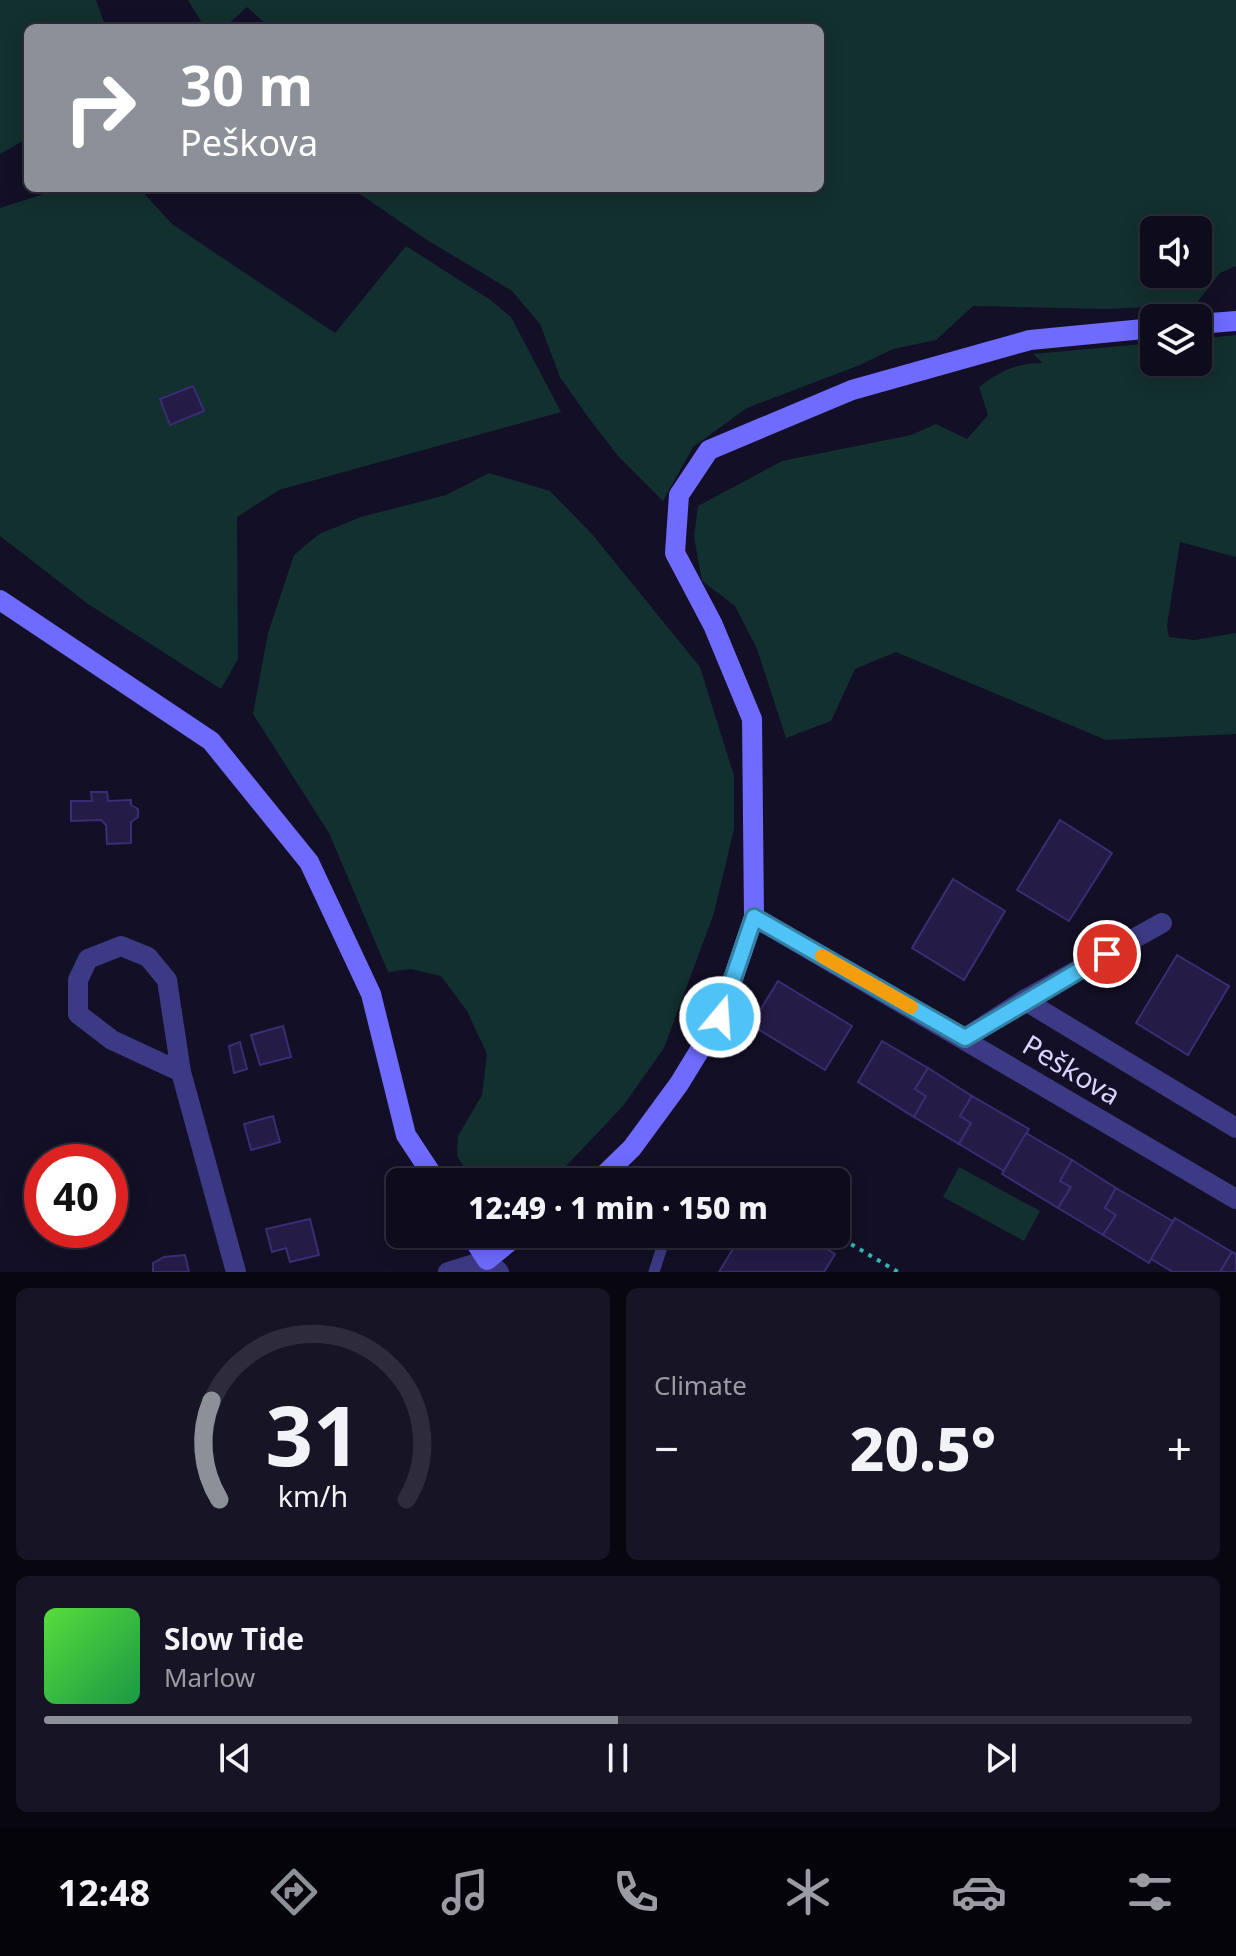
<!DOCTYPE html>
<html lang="en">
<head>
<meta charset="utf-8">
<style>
  :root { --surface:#0e0b1c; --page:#171425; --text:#f1f3f6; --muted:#9b9ba3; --line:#2e2b3b; --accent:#8c9099 }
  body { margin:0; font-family:"Noto Sans",sans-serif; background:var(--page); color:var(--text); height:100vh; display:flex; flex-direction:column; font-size:30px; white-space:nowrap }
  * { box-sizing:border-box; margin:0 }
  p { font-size:26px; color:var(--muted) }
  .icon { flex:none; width:44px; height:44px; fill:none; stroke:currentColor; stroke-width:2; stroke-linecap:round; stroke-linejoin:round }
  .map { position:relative; height:1272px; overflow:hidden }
  .side { display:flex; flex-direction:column; gap:16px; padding:16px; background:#08060f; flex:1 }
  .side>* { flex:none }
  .top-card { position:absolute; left:24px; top:24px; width:800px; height:168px; border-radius:12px; box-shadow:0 4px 20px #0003,0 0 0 2px var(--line); background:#8c9099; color:#fff; overflow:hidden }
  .fabs { position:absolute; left:1140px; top:216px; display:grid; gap:16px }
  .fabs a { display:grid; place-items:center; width:72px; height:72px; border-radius:12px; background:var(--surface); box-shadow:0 4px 20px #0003,0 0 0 2px var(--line); font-size:40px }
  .speed { position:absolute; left:24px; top:1144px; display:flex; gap:16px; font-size:40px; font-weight:700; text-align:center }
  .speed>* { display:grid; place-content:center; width:104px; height:104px; border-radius:50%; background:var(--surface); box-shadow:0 4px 20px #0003,0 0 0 2px var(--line); line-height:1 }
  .speed .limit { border:12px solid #d22; background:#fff; color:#111 }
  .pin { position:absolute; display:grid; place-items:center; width:68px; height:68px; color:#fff; margin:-34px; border:4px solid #fff; border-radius:50%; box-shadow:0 2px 8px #0007 }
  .me { position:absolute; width:88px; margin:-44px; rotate:18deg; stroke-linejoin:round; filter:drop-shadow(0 0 6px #0008) }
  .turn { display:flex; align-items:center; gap:28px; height:168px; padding:0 24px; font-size:36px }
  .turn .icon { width:104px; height:104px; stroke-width:2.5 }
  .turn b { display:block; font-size:56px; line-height:68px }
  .big { font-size:60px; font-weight:800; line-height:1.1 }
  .side .tile { flex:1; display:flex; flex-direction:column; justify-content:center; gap:12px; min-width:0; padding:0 28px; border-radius:12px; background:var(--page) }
  .side .dial { align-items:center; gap:0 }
  .dial svg { height:208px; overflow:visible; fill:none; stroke:var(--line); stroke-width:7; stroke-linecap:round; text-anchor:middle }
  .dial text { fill:var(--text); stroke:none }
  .song { display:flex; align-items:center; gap:24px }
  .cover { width:96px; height:96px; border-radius:12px; background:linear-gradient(135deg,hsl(110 70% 55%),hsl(140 70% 35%)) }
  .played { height:8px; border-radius:4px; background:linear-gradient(90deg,var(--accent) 50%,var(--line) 50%) }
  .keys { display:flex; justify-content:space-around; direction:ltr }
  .heat { display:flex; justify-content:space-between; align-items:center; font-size:44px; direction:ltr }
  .side .tiles { flex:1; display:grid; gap:16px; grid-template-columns:1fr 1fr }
  .tile:last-child { grid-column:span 2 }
  .trip { position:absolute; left:386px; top:1168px; width:464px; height:80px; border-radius:12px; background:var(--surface); box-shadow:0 4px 20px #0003,0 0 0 2px var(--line); font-weight:800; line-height:80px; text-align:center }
  .tabs { display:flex; height:128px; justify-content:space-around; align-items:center; background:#06040b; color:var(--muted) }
  .tabs .icon { width:56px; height:56px }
  .tabs .active { color:var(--accent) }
  .tabs b { font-size:36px; color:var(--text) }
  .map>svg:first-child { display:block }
  .green { fill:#12302f; fill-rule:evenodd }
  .building { fill:#241b47; stroke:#3b2d73; stroke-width:2 }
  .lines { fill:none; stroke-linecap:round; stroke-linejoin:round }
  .path { stroke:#2fb8b0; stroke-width:4; stroke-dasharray:4 6; stroke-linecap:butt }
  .lane { stroke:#3d3a85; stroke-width:11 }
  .street { stroke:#3d3a85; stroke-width:20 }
  .secondary { stroke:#6f6bff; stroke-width:20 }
  .route-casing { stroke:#337fa1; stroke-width:20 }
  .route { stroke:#4fc3f7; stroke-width:14 }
  .slow { stroke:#f59e0b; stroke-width:14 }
  .labels { text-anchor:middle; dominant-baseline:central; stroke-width:8; stroke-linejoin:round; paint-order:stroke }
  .street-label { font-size:28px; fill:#d9d4ff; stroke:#130f26 }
</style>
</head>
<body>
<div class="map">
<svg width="1236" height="1272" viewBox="0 0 1236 1272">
  <rect width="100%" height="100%" fill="#130f26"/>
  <g class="green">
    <path d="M0 0H96L106 28H28V138L0 154Z"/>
    <path d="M188 0H1236V266L1220 273 1195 305 1106 309 973 306 936 340 893 349 860 365 747 408 693 447 663 501 618 456 588 417 560 377 540 324 512 291 427 240 351 188H820V28H270L247 7 224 28H205ZM1198 230V274H1154V230Z"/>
    <path d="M62 188H139L172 224 335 333 406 246 492 301 511 317 561 412 279 490 237 517 238 659 221 689 88 604 0 536V208Z"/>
    <path d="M1236 335V557L1180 542 1167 626 1169 637 1194 640 1236 633V734L1106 740 896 652 855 669 831 721 786 738 757 649 735 606 702 581 694 537 698 506 782 461 911 435 936 424 967 439 988 415 979 387C1000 371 1016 363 1043 363L1033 354 1154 343V362H1198V339Z"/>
    <path d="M489 473 550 491 592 534 700 667 734 776V829L714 913 664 1048 623 1106 551 1182H474L457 1156 458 1136 482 1095 487 1054 467 1011 441 976 411 969 388 972 329 833 253 714 268 633 294 555 319 534 361 517 446 495Z"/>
    <path d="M959 1167 1040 1211 1024 1241 943 1197Z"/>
  </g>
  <g class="building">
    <path d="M193 386 204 411 170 425 160 399Z"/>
    <path d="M91 792H107L108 801 131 800V805L138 809V817L131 822V843L107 844 106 825 101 820 71 821V801H92Z"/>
    <path d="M1060 820 1112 853 1069 921 1017 890Z"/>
    <path d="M953 879 1005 911 964 980 912 948Z"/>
    <path d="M1177 955 1229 986 1188 1055 1136 1023Z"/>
    <path d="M778 981 852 1026 825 1070 751 1025Z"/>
    <path d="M283 1026 291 1057 260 1065 251 1035Z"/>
    <path d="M882 1041 928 1068 915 1089 926 1096 914 1117 858 1082Z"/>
    <path d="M240 1042 247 1069 234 1073 229 1046Z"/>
    <path d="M928 1068 972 1096 960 1116 971 1123 959 1144 914 1117 926 1096 915 1089Z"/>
    <path d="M972 1096 1029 1129 1004 1171 959 1144 971 1123 960 1116Z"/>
    <path d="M273 1116 280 1142 251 1150 244 1124Z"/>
    <path d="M1026 1133 1072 1160 1060 1181 1071 1187 1058 1208 1002 1174Z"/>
    <path d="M1072 1160 1116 1188 1105 1208 1116 1215 1103 1235 1058 1208 1071 1187 1060 1181Z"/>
    <path d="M468 1170 472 1179 450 1182 448 1178Z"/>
    <path d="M1116 1188 1174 1222 1149 1263 1103 1235 1116 1215 1105 1208Z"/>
    <path d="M1175 1218 1232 1252 1220 1272H1173L1151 1259Z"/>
    <path d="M310 1219 319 1255 290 1262 286 1248 272 1252 266 1229Z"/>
    <path d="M742 1234H801L835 1254 824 1272H719Z"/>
    <path d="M1232 1252 1236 1254V1272H1220Z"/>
    <path d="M185 1255 189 1272H153V1263L164 1257Z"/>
  </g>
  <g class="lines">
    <g class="path">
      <path d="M746 1181 747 1182"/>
      <path d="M834 1234 898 1272"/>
    </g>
    <path class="lane" d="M654 1272 662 1247 658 1234"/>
    <g class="street">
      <path d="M754 917 1236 1199"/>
      <path d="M1024 1000 1162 923"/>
      <path d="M965 1038 1024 1000 1236 1128"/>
      <path d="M181 1072 112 1040 78 1014V980L88 959 121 946 148 957 167 980 181 1072 236 1272"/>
      <path d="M448 1272 487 1260 499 1272"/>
    </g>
    <g class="secondary">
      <path d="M1198 324 1236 321"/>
      <path d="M0 600 211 741 309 862 371 994 406 1135 437 1182"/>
      <path d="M597 1182 632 1148 679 1084 720 1017 754 917 752 719 713 625 675 553 679 495 709 450 852 390 1030 340 1154 328"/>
      <path d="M470 1234 487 1260 519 1234"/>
    </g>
  </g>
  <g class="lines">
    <defs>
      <path id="route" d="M720 1017 754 917 965 1038 1107 954"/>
    </defs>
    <use href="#route" class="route-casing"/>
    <use href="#route" class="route"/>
    <path class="slow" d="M822 956 911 1007"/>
  </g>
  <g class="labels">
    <g class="street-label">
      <text transform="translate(1072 1069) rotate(31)">Peškova</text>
    </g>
  </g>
</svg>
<div class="fabs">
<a><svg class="icon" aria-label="sound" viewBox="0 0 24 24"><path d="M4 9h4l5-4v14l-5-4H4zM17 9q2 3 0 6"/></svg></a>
<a><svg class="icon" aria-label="layers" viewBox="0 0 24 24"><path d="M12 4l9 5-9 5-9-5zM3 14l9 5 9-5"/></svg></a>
</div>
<div class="speed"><div class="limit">40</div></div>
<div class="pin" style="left:1107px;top:954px;background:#d93025"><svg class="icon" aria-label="arrive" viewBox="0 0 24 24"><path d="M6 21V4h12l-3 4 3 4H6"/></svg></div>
<svg class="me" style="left:720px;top:1017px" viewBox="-20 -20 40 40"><circle r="17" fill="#4fc3f7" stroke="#fff" stroke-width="3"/><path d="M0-11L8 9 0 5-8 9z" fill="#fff"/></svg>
<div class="trip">12:49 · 1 min · 150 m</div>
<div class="top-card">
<div class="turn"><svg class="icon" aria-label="right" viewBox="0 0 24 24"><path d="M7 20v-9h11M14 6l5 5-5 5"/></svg><div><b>30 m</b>Peškova</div></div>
</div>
</div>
<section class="side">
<div class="tiles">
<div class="tile dial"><svg viewBox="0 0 100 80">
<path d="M14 69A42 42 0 1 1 86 69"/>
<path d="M14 69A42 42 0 0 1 11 31" stroke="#8c9099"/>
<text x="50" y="56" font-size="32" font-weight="700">31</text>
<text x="50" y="72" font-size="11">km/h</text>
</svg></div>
<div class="tile"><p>Climate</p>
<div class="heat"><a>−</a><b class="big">20.5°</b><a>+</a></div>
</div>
<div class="tile">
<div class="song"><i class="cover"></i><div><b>Slow Tide</b><p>Marlow</p></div></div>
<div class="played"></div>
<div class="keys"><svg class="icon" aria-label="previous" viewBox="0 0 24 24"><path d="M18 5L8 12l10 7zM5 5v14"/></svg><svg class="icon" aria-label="pause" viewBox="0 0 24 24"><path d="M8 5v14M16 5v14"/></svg><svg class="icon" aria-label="next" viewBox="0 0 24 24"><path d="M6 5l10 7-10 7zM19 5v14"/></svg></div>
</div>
</div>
</section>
<nav class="tabs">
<b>12:48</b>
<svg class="icon active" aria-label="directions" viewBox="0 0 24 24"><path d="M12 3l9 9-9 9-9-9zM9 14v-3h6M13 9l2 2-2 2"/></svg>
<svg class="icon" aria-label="music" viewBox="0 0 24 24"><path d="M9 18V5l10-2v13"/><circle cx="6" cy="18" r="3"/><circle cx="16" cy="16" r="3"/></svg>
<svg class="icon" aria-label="phone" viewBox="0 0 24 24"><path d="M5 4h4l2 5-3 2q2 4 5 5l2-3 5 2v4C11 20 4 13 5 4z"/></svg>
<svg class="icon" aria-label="climate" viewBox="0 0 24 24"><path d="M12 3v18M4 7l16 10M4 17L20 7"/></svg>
<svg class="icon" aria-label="car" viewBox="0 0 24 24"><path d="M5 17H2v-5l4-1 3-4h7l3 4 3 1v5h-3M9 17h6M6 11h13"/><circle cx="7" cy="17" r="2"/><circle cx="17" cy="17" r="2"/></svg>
<svg class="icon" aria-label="filters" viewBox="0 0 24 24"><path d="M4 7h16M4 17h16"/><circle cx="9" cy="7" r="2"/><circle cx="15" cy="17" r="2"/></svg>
</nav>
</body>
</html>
